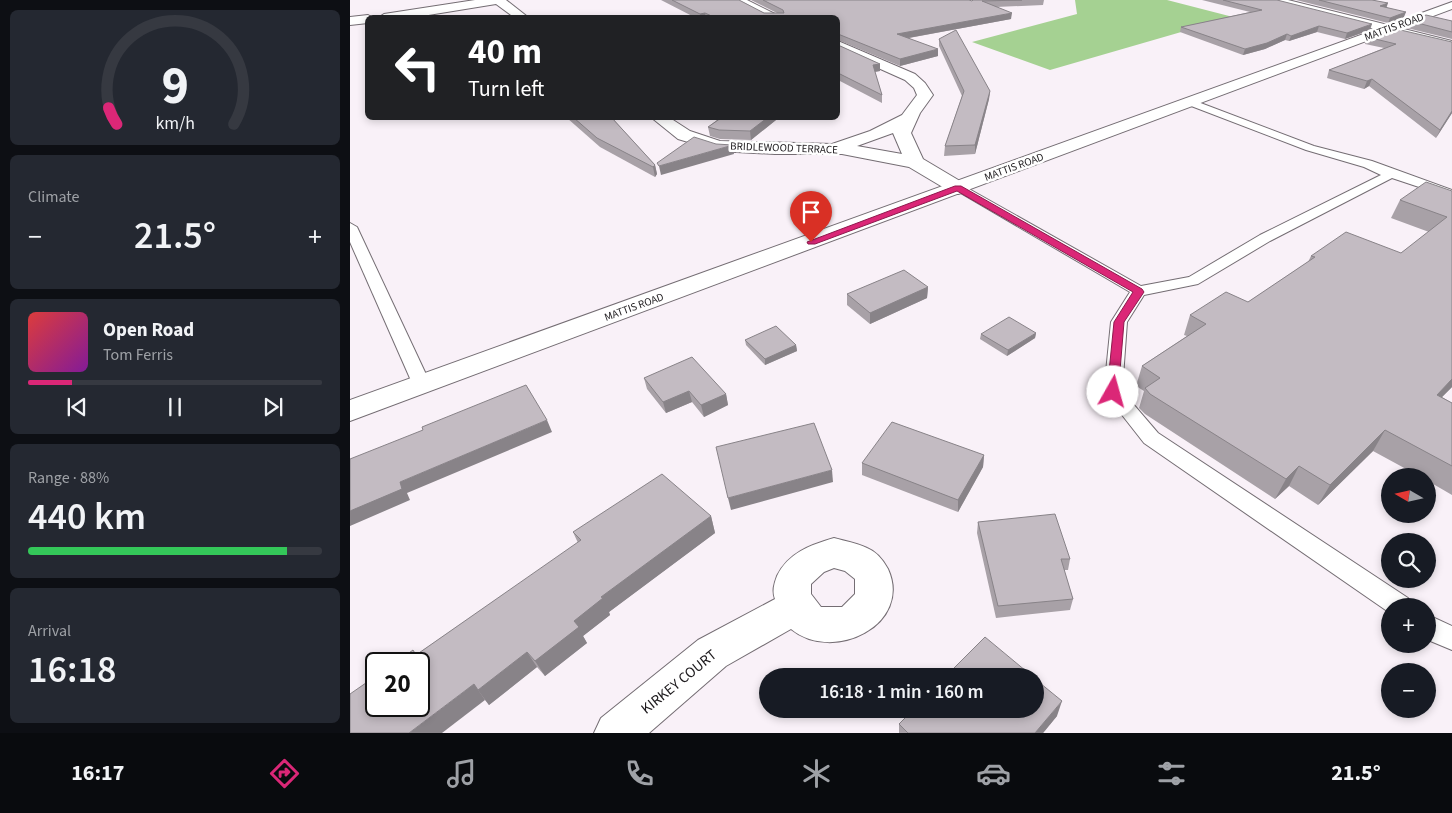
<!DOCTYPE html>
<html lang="en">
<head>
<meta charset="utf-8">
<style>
  :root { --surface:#171b24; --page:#242831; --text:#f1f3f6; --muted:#9ea1a6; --line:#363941; --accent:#db2777 }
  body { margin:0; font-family:"Source Sans 3",sans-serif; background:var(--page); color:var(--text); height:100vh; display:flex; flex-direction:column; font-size:19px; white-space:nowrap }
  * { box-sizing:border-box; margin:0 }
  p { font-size:16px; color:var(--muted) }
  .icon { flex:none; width:28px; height:28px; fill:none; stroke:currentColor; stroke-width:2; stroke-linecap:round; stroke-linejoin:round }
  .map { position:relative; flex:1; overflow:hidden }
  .details { display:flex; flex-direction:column; gap:10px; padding:10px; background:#0d0f14; width:350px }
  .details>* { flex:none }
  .guide { position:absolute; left:15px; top:15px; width:475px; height:105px; border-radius:8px; box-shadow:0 2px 8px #0003; background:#202124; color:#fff; overflow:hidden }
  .needle { width:32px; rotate:279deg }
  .buttons { position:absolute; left:1031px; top:468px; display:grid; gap:10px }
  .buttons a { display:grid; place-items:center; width:55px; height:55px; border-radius:50%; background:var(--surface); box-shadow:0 2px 8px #0003; font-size:25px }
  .speed { position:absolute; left:15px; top:652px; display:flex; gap:10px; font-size:25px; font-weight:700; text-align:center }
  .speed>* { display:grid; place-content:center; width:65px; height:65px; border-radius:50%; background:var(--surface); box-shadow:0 2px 8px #0003; line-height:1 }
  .speed .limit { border:2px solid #111; border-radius:8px; background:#fff; color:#111 }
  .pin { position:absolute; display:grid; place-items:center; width:42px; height:42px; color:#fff; margin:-51px -21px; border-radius:50% 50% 50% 0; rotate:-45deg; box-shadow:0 0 5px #0007 }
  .pin .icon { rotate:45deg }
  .me { position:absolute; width:55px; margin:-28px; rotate:7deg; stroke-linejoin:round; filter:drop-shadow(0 0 4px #0008) }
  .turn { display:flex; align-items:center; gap:18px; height:105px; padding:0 20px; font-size:22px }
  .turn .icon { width:65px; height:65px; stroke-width:2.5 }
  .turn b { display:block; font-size:35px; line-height:42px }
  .big { font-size:38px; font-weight:600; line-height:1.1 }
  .details .widget { flex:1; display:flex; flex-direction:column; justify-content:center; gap:8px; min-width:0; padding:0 18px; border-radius:8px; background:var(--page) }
  .details .dial { align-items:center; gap:0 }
  .dial svg { height:130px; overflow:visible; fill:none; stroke:var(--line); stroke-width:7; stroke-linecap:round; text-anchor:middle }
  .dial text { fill:var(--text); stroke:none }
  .song { display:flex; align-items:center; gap:15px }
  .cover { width:60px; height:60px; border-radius:8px; background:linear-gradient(135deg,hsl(0 70% 55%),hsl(290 70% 35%)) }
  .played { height:5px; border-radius:2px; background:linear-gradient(90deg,var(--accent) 15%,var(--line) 15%) }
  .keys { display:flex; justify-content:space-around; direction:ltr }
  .heat { display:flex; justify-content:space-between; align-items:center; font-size:28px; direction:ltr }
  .charge { height:8px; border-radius:4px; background:linear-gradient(90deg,#34c759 88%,var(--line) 0) }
  .trip { position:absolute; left:409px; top:668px; width:285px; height:50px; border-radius:25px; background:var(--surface); box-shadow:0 2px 8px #0003; font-weight:600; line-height:50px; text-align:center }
  .menu { display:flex; height:80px; justify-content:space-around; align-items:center; background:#090b0e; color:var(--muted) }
  .menu .icon { width:35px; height:35px }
  .menu .current { color:var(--accent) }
  .menu b { font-size:22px; color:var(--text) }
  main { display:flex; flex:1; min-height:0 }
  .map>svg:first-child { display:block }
  .green { fill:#a5d192 }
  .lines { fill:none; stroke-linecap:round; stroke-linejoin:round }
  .service-casing { stroke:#746d73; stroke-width:2 }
  .minor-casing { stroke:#746d73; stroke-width:2 }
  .secondary-casing { stroke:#746d73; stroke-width:2 }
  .service { fill:#fff; fill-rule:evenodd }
  .minor { fill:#fff; fill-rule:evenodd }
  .secondary { fill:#fff; fill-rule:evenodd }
  .wall { fill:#a8a1a7 }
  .shaded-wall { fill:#888388 }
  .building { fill:#c3bbc2; stroke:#888388 }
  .route { fill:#db2777; stroke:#8e194d }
  .labels { text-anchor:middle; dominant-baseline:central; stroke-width:5; stroke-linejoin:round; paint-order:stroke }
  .far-street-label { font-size:11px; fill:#1d1a1d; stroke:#fff }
  .near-street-label { font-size:15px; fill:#1d1a1d; stroke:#fff }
</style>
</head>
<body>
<main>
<section class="details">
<div class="widget dial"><svg viewBox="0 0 100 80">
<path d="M14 69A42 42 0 1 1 86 69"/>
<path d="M14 69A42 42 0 0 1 9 59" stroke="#db2777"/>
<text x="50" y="56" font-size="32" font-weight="700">9</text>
<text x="50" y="72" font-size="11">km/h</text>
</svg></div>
<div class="widget"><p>Climate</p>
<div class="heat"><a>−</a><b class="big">21.5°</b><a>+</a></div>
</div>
<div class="widget">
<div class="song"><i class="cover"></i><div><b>Open Road</b><p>Tom Ferris</p></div></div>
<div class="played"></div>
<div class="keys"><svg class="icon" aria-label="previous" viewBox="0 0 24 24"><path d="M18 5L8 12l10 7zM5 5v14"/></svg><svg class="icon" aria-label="pause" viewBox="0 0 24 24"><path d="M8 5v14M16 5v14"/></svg><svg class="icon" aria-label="next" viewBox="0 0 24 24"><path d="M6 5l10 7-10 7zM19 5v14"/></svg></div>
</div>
<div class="widget"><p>Range · 88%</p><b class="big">440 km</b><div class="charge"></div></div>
<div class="widget"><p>Arrival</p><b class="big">16:18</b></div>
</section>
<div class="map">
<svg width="1102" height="733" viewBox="0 0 1102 733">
  <rect width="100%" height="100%" fill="#f9f1f8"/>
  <path class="green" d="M725 0H817L883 17 700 70 622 42 727 14Z"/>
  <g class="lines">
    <defs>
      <g id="service">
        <path d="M840 99 964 146 1022 161 1102 190V198L1042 178 920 241 848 284 794 295 777 322 772 391 808 433 1058 598 1061 606H1040V613L794 443 754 392 761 322 780 292 602 188 608 184 612 185 791 286 839 277 910 235 1031 175 1014 167 956 150 836 104V100Z"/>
        <path d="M0 223 7 227 81 385 78 389 72 391 66 389 63 385 0 242Z"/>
        <path d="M1078 615 1102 626V650L1078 640Z"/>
      </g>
      <g id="minor">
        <path d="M125 0H156L179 18H165L146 4 60 18H28L34 14Z"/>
        <path d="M381 0H397L433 18H416Z"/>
        <path d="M918 0H938L1102 41V49L920 2Z"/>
        <path d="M18 15 23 18H18V23L0 25V17Z"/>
        <path d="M488 41 565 74 575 83 583 95 570 113 561 133 573 159 615 184 618 188 615 192 608 194 601 192 559 167 492 154H425L368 151 328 139 302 118H320L340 131 370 141 482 144 520 131 552 115 567 95 564 88 555 80 488 50ZM543 133 552 154 507 146Z"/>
        <path d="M484 538C495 541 507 543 517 548 527 552 533 560 538 569 563 624 484 664 441 629L376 666 299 733H244L251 718 348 640 425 599C422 591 424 584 427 576 438 553 460 545 484 538ZM484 568 495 571 505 579V594L492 607H471L461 594V584L474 572Z"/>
      </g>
      <path id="secondary" d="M1102 2V9L0 421V400Z"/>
    </defs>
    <use href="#service" class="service-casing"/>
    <use href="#minor" class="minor-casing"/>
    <use href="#secondary" class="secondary-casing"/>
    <use href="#service" class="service"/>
    <use href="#minor" class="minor"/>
    <use href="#secondary" class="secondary"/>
  </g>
  <g class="wall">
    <path d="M311 0H389L414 13H427L401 0H619L622 1 623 0H694L693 5 646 7 661 19 559 38 588 56 550 66 488 40V18H346Z"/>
    <path d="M852 0H927L1020 30 995 39 967 32 939 41 935 40 915 49 893 55 830 32 831 27 900 12Z"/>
    <path d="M946 0H1026H1024L1054 17 1038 23Z"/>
    <path d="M1060 21H1102V39L1057 28Z"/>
    <path d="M1017 37 1102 42V113L1086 138 1019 86 1014 89 977 78 979 70 1034 48 1015 44Z"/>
    <path d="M589 39 640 91 639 99 625 154 594 156 595 146 612 96 589 46Z"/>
    <path d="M488 45 530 64V71L525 72 532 95V103L488 80Z"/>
    <path d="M217 118H262L305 165 307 174 305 177 250 147Z"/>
    <path d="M363 118H426V120L401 140 370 139 360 136 358 127 367 120Z"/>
    <path d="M1102 191V387L1092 397 1102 403V495L1078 481V476H1069L1023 451 968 505 939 486 925 499 795 414 789 408 794 391 786 386 792 366 837 336 834 335 840 315 898 302 958 262 961 256 1051 253 1079 232 1041 218 1050 200Z"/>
    <path d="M578 287 577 298 520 324 497 305V294Z"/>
    <path d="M686 333 685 338 657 356 630 339 631 334Z"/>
    <path d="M395 340 446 345 447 351 415 365 396 345Z"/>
    <path d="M294 378 376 394 378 405 354 417 342 402 316 413 297 389Z"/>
    <path d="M634 455 633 467 608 512 512 475V463Z"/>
    <path d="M361 516 365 533 259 612 260 615 233 636 237 643 195 676 187 667 139 705 135 700 66 655 228 543 223 532Z"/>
    <path d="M628 522 720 559 718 570H714L723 599 720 610 646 618 627 533Z"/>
    <path d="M707 716 693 733H549V724Z"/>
  </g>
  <g class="shaded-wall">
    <path d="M1038 3 1036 9 1030 6Z"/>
    <path d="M1056 12 1054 17 1038 23 1040 18Z"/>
    <path d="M355 13 356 18H351L350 14Z"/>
    <path d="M662 13 661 19 547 40V34Z"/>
    <path d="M1022 24 1020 30 995 39 997 33Z"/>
    <path d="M969 26 967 32 939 41 941 36Z"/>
    <path d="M937 34 935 40 915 49 893 55 895 49Z"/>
    <path d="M588 49V56L550 66V59Z"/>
    <path d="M530 64V71L523 72V65Z"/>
    <path d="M1022 79 1019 86 1014 89 1017 81Z"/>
    <path d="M640 91 639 99 625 154V145Z"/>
    <path d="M1102 111V113L1086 138 1090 130Z"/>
    <path d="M417 118H426V120L401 140 400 131Z"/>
    <path d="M383 145 384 154 311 175 309 166Z"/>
    <path d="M305 165 307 174 305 177 303 167Z"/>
    <path d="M578 287 577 298 520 324V313Z"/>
    <path d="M686 333 685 338 657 356 658 350Z"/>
    <path d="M446 345 447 351 415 365V359Z"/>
    <path d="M1102 379V387L1074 415 1087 395Z"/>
    <path d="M339 391 342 402 316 413 313 402Z"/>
    <path d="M376 394 378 405 354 417 351 405Z"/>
    <path d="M197 420 202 432 57 493 60 500 0 526V511L50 482Z"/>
    <path d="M1035 430 1023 451 968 505 980 485Z"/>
    <path d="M634 455 633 467 608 512V500Z"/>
    <path d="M949 466 939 486 925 499 936 479Z"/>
    <path d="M482 470 483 482 381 510 378 498Z"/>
    <path d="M361 516 365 533 259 612 260 615 233 636 237 643 195 676 185 661 224 621 251 597Z"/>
    <path d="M177 652 187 667 139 705 128 690Z"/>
    <path d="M124 684 135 700 92 733H59Z"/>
    <path d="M712 701 707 716 693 733H685Z"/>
  </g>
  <g class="building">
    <path d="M322 0H389L414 13H434L433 10 413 0H619L622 1 623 0H672L632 1 662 13 547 34 588 49 550 59 488 34V18H366L355 13 350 14Z"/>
    <path d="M873 0H927L1022 24 997 33 969 26 941 36 937 34 917 43 895 49 831 27 912 10Z"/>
    <path d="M969 0H1022L1038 3 1030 6 1056 12 1040 18Z"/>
    <path d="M1076 15 1102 21V32L1060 21Z"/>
    <path d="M1042 28 1102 42V111L1090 130 1022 79 1017 81 979 70 1046 44 1017 37Z"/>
    <path d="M606 30 640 91 625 145 595 146 614 91 589 39Z"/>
    <path d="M488 45 530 64 523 65 532 95 488 73Z"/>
    <path d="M224 118H262L305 165 303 167 247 138Z"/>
    <path d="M371 118H417L400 131 369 130 358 127Z"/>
    <path d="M344 137 366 144 383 145 309 166 307 163Z"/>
    <path d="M1076 182 1102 191V379L1087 395 1102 403V466L1035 430 980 485 949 466 936 479 800 394 795 388 810 378 792 366 856 324 840 315 876 292 898 302 965 257 961 256 996 232 1051 253 1097 217 1050 200Z"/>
    <path d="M554 270 578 287 520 313 497 294Z"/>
    <path d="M659 317 686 333 658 350 631 334Z"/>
    <path d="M426 326 446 345 415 359 395 340Z"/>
    <path d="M342 357 376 394 351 405 339 391 313 402 294 378Z"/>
    <path d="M176 385 197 420 50 482 52 489 0 511V459L73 430 72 427Z"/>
    <path d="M542 422 634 455 608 500 512 463Z"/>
    <path d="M464 423 482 470 378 498 366 447Z"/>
    <path d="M312 474 361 516 251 597 253 598 224 621 229 627 185 661 177 652 128 690 124 684 59 733H0V694L26 676V706H69V664H44L63 650 66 655 231 540 223 532Z"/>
    <path d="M705 514 720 559H711L723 599 648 606 628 522Z"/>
    <path d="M635 637 682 676H596Z"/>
    <path d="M685 679 712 701 685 733H558L549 724 564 709H685Z"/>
  </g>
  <path class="route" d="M605 186H611L792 289 794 292 774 322 768 395H759L757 392 764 322 783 292 607 191 465 244H458L457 242Z"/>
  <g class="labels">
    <g class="far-street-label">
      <text transform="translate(1044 27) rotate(-20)">MATTIS ROAD</text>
      <text transform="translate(434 148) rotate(2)">BRIDLEWOOD TERRACE</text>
      <text transform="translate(664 167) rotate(-20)">MATTIS ROAD</text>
      <text transform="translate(284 307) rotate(-20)">MATTIS ROAD</text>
    </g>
    <g class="near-street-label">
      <text transform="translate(329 682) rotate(-39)">KIRKEY COURT</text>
    </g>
  </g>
</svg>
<div class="buttons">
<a><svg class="needle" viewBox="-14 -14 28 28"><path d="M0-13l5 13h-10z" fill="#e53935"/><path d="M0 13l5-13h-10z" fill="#9ea1a6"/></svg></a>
<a><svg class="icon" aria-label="search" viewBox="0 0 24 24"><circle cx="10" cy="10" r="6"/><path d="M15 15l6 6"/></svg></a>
<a>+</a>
<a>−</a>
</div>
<div class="speed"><div class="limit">20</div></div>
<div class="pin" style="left:461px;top:242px;background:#d93025"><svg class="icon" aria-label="arrive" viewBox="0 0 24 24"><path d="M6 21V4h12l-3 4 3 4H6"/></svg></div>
<svg class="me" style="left:763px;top:392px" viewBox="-20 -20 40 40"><circle r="19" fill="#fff"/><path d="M0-13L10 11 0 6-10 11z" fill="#db2777"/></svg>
<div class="trip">16:18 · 1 min · 160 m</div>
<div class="guide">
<div class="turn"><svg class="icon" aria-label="left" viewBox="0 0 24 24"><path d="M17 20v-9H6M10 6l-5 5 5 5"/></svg><div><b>40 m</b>Turn left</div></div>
</div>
</div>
</main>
<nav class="menu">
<b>16:17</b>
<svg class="icon current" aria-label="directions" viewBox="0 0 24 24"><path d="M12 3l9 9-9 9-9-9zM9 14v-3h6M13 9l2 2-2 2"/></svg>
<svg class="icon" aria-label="music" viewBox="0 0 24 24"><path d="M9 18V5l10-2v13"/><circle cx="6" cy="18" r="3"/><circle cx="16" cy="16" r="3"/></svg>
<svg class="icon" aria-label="phone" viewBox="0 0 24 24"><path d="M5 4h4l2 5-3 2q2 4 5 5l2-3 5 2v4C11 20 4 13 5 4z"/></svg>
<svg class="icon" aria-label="climate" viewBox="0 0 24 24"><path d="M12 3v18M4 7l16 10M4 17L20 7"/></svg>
<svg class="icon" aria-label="car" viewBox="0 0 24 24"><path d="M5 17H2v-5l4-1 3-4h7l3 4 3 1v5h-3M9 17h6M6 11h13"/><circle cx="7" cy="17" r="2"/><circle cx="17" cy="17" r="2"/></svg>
<svg class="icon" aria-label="filters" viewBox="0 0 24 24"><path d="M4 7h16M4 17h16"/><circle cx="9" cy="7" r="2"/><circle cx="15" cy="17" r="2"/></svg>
<b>21.5°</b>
</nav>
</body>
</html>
